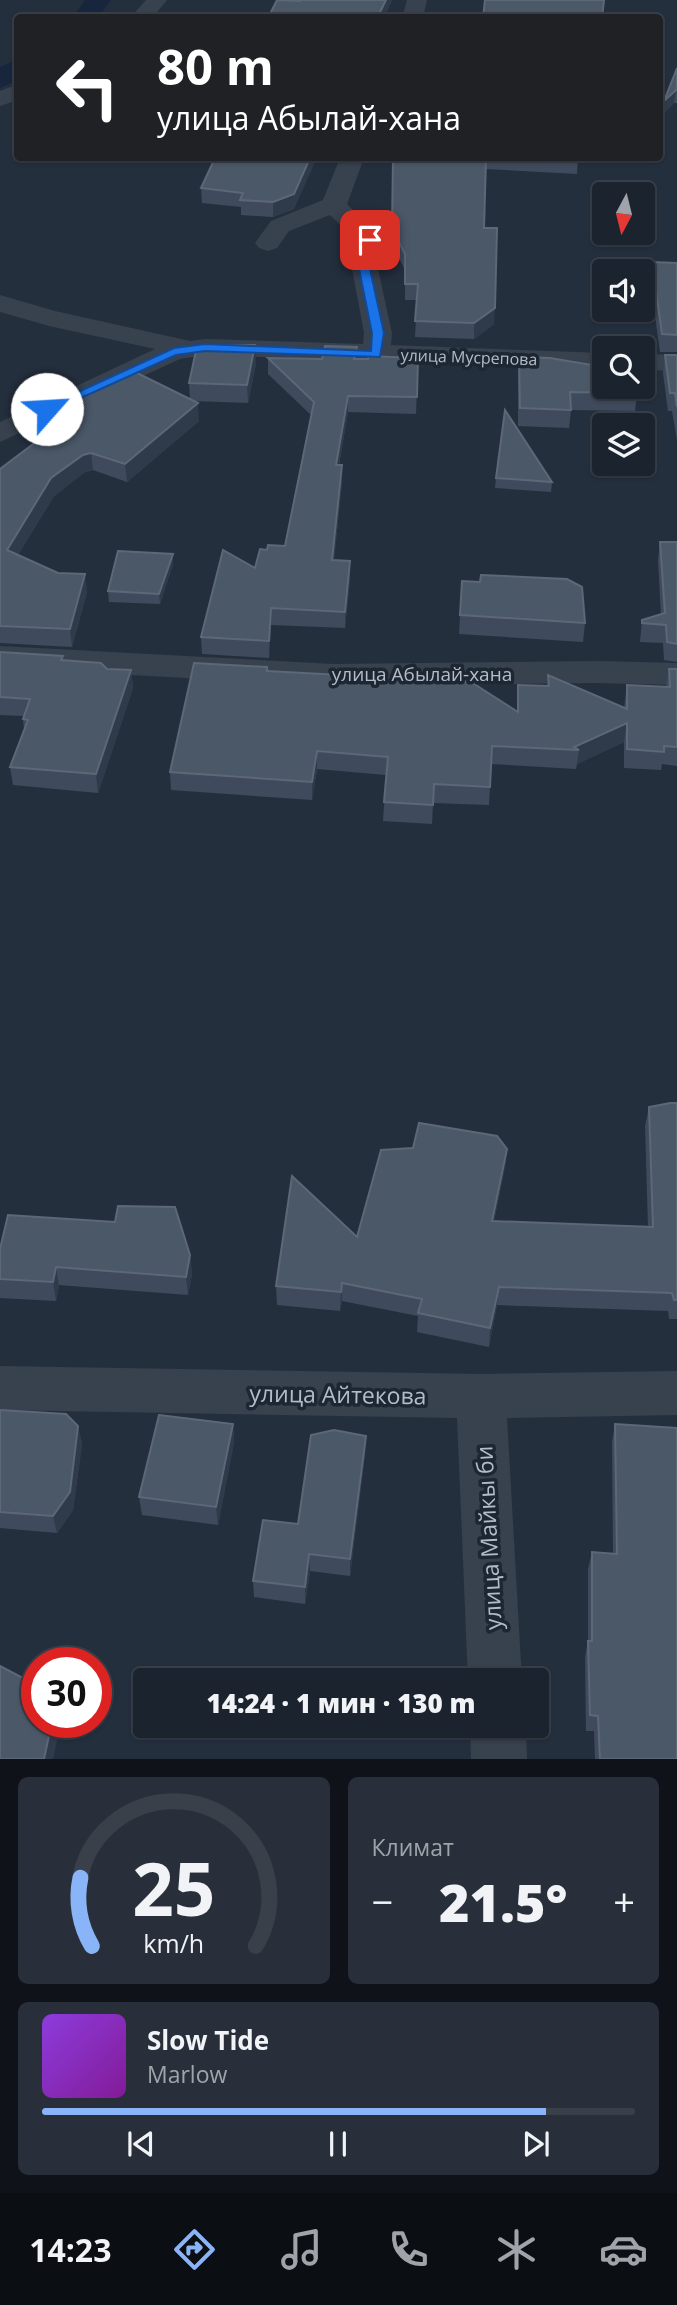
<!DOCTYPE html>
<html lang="ru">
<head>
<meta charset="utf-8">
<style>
  :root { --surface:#1b232e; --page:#282f3a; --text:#f1f3f6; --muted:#a0a4aa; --line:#39404a; --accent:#8ab4f8 }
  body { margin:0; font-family:"Open Sans",sans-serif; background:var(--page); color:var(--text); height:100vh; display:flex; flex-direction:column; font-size:26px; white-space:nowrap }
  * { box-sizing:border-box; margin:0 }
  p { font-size:23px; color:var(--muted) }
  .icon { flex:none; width:38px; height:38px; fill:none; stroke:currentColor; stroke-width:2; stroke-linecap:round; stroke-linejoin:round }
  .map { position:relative; height:1759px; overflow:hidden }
  .panel { display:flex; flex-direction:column; gap:18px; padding:18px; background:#0f1319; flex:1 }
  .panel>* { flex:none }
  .banner { position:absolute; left:14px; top:14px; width:649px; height:147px; border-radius:7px; box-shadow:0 2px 5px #0004,0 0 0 2px var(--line); background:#202124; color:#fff; overflow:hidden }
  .needle { width:46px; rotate:187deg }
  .controls { position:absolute; left:592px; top:182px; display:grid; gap:14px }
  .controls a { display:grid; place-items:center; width:63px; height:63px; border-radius:7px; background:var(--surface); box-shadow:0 2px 5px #0004,0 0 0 2px var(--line); font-size:35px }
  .speed { position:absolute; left:21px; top:1647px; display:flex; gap:14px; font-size:35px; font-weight:700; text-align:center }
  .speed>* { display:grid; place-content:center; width:91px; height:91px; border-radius:50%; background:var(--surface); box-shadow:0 2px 5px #0004,0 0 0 2px var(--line); line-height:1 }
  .speed .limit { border:10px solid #d22; background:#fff; color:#111 }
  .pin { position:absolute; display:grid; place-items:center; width:60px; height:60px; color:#fff; margin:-30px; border-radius:14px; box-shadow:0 4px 10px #0006 }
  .me { position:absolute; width:77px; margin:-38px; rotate:64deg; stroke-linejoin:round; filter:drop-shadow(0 0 5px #0008) }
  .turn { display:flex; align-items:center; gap:24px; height:147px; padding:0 28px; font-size:32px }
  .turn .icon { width:91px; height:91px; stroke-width:2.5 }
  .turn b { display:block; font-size:49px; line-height:60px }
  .big { font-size:52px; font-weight:800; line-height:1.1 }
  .panel .tile { flex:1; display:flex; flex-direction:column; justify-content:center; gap:10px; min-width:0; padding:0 24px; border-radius:10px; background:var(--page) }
  .panel .dial { align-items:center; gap:0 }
  .dial svg { height:182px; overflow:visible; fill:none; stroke:var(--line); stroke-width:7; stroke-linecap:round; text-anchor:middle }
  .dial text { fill:var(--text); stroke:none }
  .song { display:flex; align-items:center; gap:21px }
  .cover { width:84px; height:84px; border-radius:10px; background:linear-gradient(135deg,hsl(270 70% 55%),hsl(290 70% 35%)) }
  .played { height:7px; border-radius:4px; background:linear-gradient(90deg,var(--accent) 85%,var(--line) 85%) }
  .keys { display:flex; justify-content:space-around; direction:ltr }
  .heat { display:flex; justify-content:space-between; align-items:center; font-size:38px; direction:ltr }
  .panel .tiles { flex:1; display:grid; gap:18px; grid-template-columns:1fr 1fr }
  .tile:last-child { grid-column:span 2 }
  .trip { position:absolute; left:133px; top:1668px; width:416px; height:70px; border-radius:7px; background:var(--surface); box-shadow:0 2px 5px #0004,0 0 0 2px var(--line); font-weight:800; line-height:70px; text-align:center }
  .tabs { display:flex; height:112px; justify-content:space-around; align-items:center; background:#0b0e12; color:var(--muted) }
  .tabs .icon { width:49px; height:49px }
  .tabs .on { color:var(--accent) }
  .tabs b { font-size:32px; color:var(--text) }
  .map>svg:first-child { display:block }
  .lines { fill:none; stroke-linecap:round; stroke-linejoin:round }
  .canal { fill:#17263c; fill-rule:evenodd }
  .minor { fill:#38414e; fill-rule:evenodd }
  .wall { fill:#3f4b5c }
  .shaded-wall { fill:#2f3b4b }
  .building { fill:#4b5868; stroke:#5c6777; stroke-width:2 }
  .route { fill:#1a73e8; stroke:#114b97; stroke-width:2 }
  .labels { text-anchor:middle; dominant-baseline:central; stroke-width:7; stroke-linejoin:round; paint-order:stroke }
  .far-street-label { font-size:16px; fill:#b4bcc9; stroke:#1d2633 }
  .street-label { font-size:19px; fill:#b4bcc9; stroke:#1d2633 }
  .near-street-label { font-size:23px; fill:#b4bcc9; stroke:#1d2633 }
</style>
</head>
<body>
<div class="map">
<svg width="677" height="1759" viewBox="0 0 677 1759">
  <rect width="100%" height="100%" fill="#242f3e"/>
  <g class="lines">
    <g class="canal">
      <path d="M85 0H111L98 18H72Z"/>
      <path d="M18 59V80L0 88V67Z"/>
    </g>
    <g class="minor">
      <path d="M146 0H167L152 18H130Z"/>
      <path d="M407 0H427L423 18H402Z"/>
      <path d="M18 84V100L0 106V91Z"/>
      <path d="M340 158H364L347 204 383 240 378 269 392 333 391 345 604 353V369L205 355 180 359 0 442V422L155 349 49 326 0 312V295L55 311 190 341 205 339 363 344 364 333 352 269 357 241 330 215 289 231 277 248 268 251 259 248 255 243 271 221 323 200Z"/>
      <path d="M642 354 677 355V371L642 370Z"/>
      <path d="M0 646 334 664 599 661 677 663V685L599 683 334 686 0 668Z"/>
      <path d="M0 1366 481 1374 677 1371V1415L507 1418 522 1680H468L457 1418 0 1410Z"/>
      <path d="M470 1726H526L527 1759H471Z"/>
    </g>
  </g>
  <g class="wall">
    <path d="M392 0 384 18H268L300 1Z"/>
    <path d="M677 68V103H674L663 114Z"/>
    <path d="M215 158 294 209 273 217 241 215V207L202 203 201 188Z"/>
    <path d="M393 158H578L577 174 486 169 484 228 494 324 474 339 415 337 417 300H405V270L392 244Z"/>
    <path d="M652 262 677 263V352H660L650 280Z"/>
    <path d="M357 347 356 359 418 358 416 414 348 412 339 465 342 481 334 560 350 578 345 628 271 625 269 658 202 654 201 637 255 568 267 550 285 546 311 415 268 374V358L322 359Z"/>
    <path d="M665 355H677V440L672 411H668L663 373Z"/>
    <path d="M519 357 638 387 635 411 571 410 569 428 518 426V375Z"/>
    <path d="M256 363 248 403 193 401 199 421 127 482 93 470 85 472 54 496 18 555 87 592 72 647 0 643V469L50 431 48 414 190 399 189 383Z"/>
    <path d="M496 478 552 482 551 492 495 488Z"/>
    <path d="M660 542H677V662L664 660 663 643 640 642 642 620 661 614 658 560Z"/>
    <path d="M173 564 160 604 109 602 108 591Z"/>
    <path d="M462 581 585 623 583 642 459 634Z"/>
    <path d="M0 652 63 656V660L107 669 131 670 133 688 98 793 13 785 10 767 24 729 23 719 24 716 0 715Z"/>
    <path d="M669 669H677V766L662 764 661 770 624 768V742L577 764 576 769 491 764 489 805 433 803 432 824 383 821 386 775 317 769 312 800 171 790 170 772 268 671 517 711 518 685 547 686 548 675 624 708 627 685 666 687Z"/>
    <path d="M677 1103V1319H669L668 1311 497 1305 489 1347 417 1332 418 1316 342 1301 340 1311 277 1305 276 1286 357 1237 507 1149 505 1167 494 1221 648 1227 645 1126 649 1107Z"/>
    <path d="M0 1249 190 1255 192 1274 188 1295 59 1285 56 1301 0 1298Z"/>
    <path d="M0 1410 78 1426 82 1444 73 1510 57 1533 0 1528Z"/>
    <path d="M233 1424 234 1442 218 1525 142 1515 139 1497Z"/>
    <path d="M615 1424 677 1759H595L594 1731H586L585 1657 588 1641V1569L592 1552 613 1554 612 1442Z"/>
    <path d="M365 1454 350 1576 310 1571 305 1604 254 1597 253 1581 298 1524Z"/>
  </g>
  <g class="shaded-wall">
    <path d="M386 0H392L384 18H379V14Z"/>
    <path d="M676 90 674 103 663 114 664 101Z"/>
    <path d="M310 158H317L294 209 273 217V202Z"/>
    <path d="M495 308 494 324 474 339V323Z"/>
    <path d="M255 345 256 363 248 403 247 385Z"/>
    <path d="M348 396V412L336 481V465Z"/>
    <path d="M198 403 199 421 127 482 125 464Z"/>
    <path d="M91 453 93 470 85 472 54 496 10 568 7 550 51 478 83 455Z"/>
    <path d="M342 465V481L332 577V560Z"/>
    <path d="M173 554V564L160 604 159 594Z"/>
    <path d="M350 561V578L345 628V612Z"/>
    <path d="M85 574 87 592 72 647 70 629Z"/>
    <path d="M271 608V625L269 658V641Z"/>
    <path d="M131 670 133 688 98 793 96 774Z"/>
    <path d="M627 723 624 742 577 764 579 750 574 747Z"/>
    <path d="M317 751V769L312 800V782Z"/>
    <path d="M507 1149 505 1167 490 1240 492 1221Z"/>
    <path d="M190 1255 192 1274 188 1295 186 1277Z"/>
    <path d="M56 1267 59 1285 56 1301 53 1282Z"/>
    <path d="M342 1283V1301L340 1311 341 1292Z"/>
    <path d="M499 1287 497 1305 489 1347 490 1328Z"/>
    <path d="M233 1424 234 1442 218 1525 216 1507Z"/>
    <path d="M78 1426 82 1444 73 1510 57 1533 53 1516Z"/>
    <path d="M366 1436 365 1454 350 1576V1559Z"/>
    <path d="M309 1554 310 1571 305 1604V1587Z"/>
    <path d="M52 1722H61L53 1759H44Z"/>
  </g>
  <g class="building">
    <path d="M277 0 300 1 301 0H386L379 14 375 13 373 18H268Z"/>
    <path d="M485 0H604L602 18H483Z"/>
    <path d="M677 68V90H676L664 101Z"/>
    <path d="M215 158H310L294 194 273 202 240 200 243 193 201 188Z"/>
    <path d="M393 158H486L484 228H497L495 308 474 323 415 321 418 284H405V254L392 228Z"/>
    <path d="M548 158H578V159Z"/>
    <path d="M652 262 677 263V335L662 334Z"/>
    <path d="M255 345 247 385 189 383 197 346Z"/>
    <path d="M325 346 357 347 354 359H368V356L418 358 417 397 348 396 336 465H342L332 560 350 561 345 612 271 608 269 641 201 637 223 550 255 568 260 549 267 550 268 545 285 546 314 402 268 358 322 359Z"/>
    <path d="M665 355H677V407L675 393H670Z"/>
    <path d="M519 357 550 358 604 367V387H638L637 393 570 392 571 410 520 408Z"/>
    <path d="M133 371 198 403 125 464 91 453 83 455 51 478 7 550 58 573 85 574 70 629 0 626V469L65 420 48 414Z"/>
    <path d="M505 410 552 482 496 478Z"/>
    <path d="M660 542H677V644L667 642 666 625 642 623V620L665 613Z"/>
    <path d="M118 551 173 554 159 594 108 591Z"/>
    <path d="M481 575 567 579 582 587 585 623 460 615 462 581 480 582Z"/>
    <path d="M0 652 63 656 61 660 101 663 107 669 131 670 96 774 10 767 28 720 23 719 30 699 0 697Z"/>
    <path d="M194 663 267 667V671L471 682 518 712V685L549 686 548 675 627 709V685L670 687 669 669H677V747L664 746V752L627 749V723L574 747 579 750 492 746 490 787 434 784 433 805 384 802 388 757 317 751 312 782 170 772Z"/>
    <path d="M670 1103H677V1300H674L672 1293 499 1287 490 1328 418 1313 422 1299 342 1283 341 1292 276 1286 292 1176 357 1237 381 1150 413 1148 419 1123 497 1136 507 1149 492 1221 653 1227 649 1107Z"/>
    <path d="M118 1206 175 1207 190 1255 186 1277 56 1267 53 1282 0 1279V1249L8 1215 115 1222Z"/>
    <path d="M0 1410 66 1414 78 1426 70 1492 53 1516 0 1512Z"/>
    <path d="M159 1415 233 1424 216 1507 139 1497Z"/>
    <path d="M615 1424 677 1428V1759H600L598 1716 590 1715 588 1641H592V1552L617 1554Z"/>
    <path d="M334 1430 366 1436 350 1559 309 1554 305 1587 253 1581 263 1520 298 1524 311 1435Z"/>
    <path d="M0 1666 34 1684H37V1722H52L44 1759H0Z"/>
  </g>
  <path class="route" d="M370 237 375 240 370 269 384 333 380 357 205 351 176 355 52 411 41 409 174 348 205 344 371 351 372 333 359 269 365 240Z"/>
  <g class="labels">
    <g class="far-street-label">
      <text transform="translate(469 357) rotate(2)">улица Мусрепова</text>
    </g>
    <g class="street-label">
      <text x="422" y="674">улица Абылай-хана</text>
    </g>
    <g class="near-street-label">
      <text transform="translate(338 1394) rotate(1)">улица Айтекова</text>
      <text transform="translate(488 1538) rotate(-93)">улица Майкы би</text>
    </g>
  </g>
</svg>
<div class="controls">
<a><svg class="needle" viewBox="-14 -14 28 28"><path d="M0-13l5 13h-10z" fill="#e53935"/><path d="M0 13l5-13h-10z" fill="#a0a4aa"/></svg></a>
<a><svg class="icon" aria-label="sound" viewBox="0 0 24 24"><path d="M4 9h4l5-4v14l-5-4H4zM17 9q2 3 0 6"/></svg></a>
<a><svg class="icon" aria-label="search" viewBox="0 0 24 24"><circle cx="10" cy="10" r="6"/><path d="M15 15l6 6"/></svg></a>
<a><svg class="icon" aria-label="layers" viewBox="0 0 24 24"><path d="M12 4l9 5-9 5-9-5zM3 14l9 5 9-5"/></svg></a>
</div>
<div class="speed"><div class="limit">30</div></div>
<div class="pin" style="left:370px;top:240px;background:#d93025"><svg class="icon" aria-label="arrive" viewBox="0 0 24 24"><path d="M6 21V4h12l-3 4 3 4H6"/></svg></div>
<svg class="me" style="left:47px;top:409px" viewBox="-20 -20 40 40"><circle r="19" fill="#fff"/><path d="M0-13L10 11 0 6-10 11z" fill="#1a73e8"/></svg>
<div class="trip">14:24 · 1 мин · 130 m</div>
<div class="banner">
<div class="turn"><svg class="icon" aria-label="left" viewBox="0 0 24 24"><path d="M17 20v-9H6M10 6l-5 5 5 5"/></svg><div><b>80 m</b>улица Абылай-хана</div></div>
</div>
</div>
<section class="panel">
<div class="tiles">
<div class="tile dial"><svg viewBox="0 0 100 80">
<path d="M14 69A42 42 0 1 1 86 69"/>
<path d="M14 69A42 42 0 0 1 9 39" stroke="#8ab4f8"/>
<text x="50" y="56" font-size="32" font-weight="700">25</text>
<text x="50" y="72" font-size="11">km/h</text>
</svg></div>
<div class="tile"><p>Климат</p>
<div class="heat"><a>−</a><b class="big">21.5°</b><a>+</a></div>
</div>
<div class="tile">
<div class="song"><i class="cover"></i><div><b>Slow Tide</b><p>Marlow</p></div></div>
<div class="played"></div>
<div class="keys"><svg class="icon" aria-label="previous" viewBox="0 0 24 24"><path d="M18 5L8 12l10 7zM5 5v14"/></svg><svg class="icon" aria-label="pause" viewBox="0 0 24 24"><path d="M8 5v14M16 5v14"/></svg><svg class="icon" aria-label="next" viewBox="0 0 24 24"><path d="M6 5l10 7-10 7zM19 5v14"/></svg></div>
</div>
</div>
</section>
<nav class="tabs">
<b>14:23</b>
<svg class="icon on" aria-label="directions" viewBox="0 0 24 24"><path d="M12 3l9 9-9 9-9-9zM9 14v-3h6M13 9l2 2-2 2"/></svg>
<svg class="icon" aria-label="music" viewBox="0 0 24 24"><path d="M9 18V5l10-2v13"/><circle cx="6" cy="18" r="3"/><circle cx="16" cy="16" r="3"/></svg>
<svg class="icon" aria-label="phone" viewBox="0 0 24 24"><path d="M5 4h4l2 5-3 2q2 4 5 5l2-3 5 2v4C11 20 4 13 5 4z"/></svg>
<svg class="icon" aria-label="climate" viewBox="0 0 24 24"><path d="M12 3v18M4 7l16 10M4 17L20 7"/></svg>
<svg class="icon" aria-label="car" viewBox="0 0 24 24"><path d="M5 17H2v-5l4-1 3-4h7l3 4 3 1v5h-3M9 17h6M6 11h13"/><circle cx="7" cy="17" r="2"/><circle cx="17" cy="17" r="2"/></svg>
</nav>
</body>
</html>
